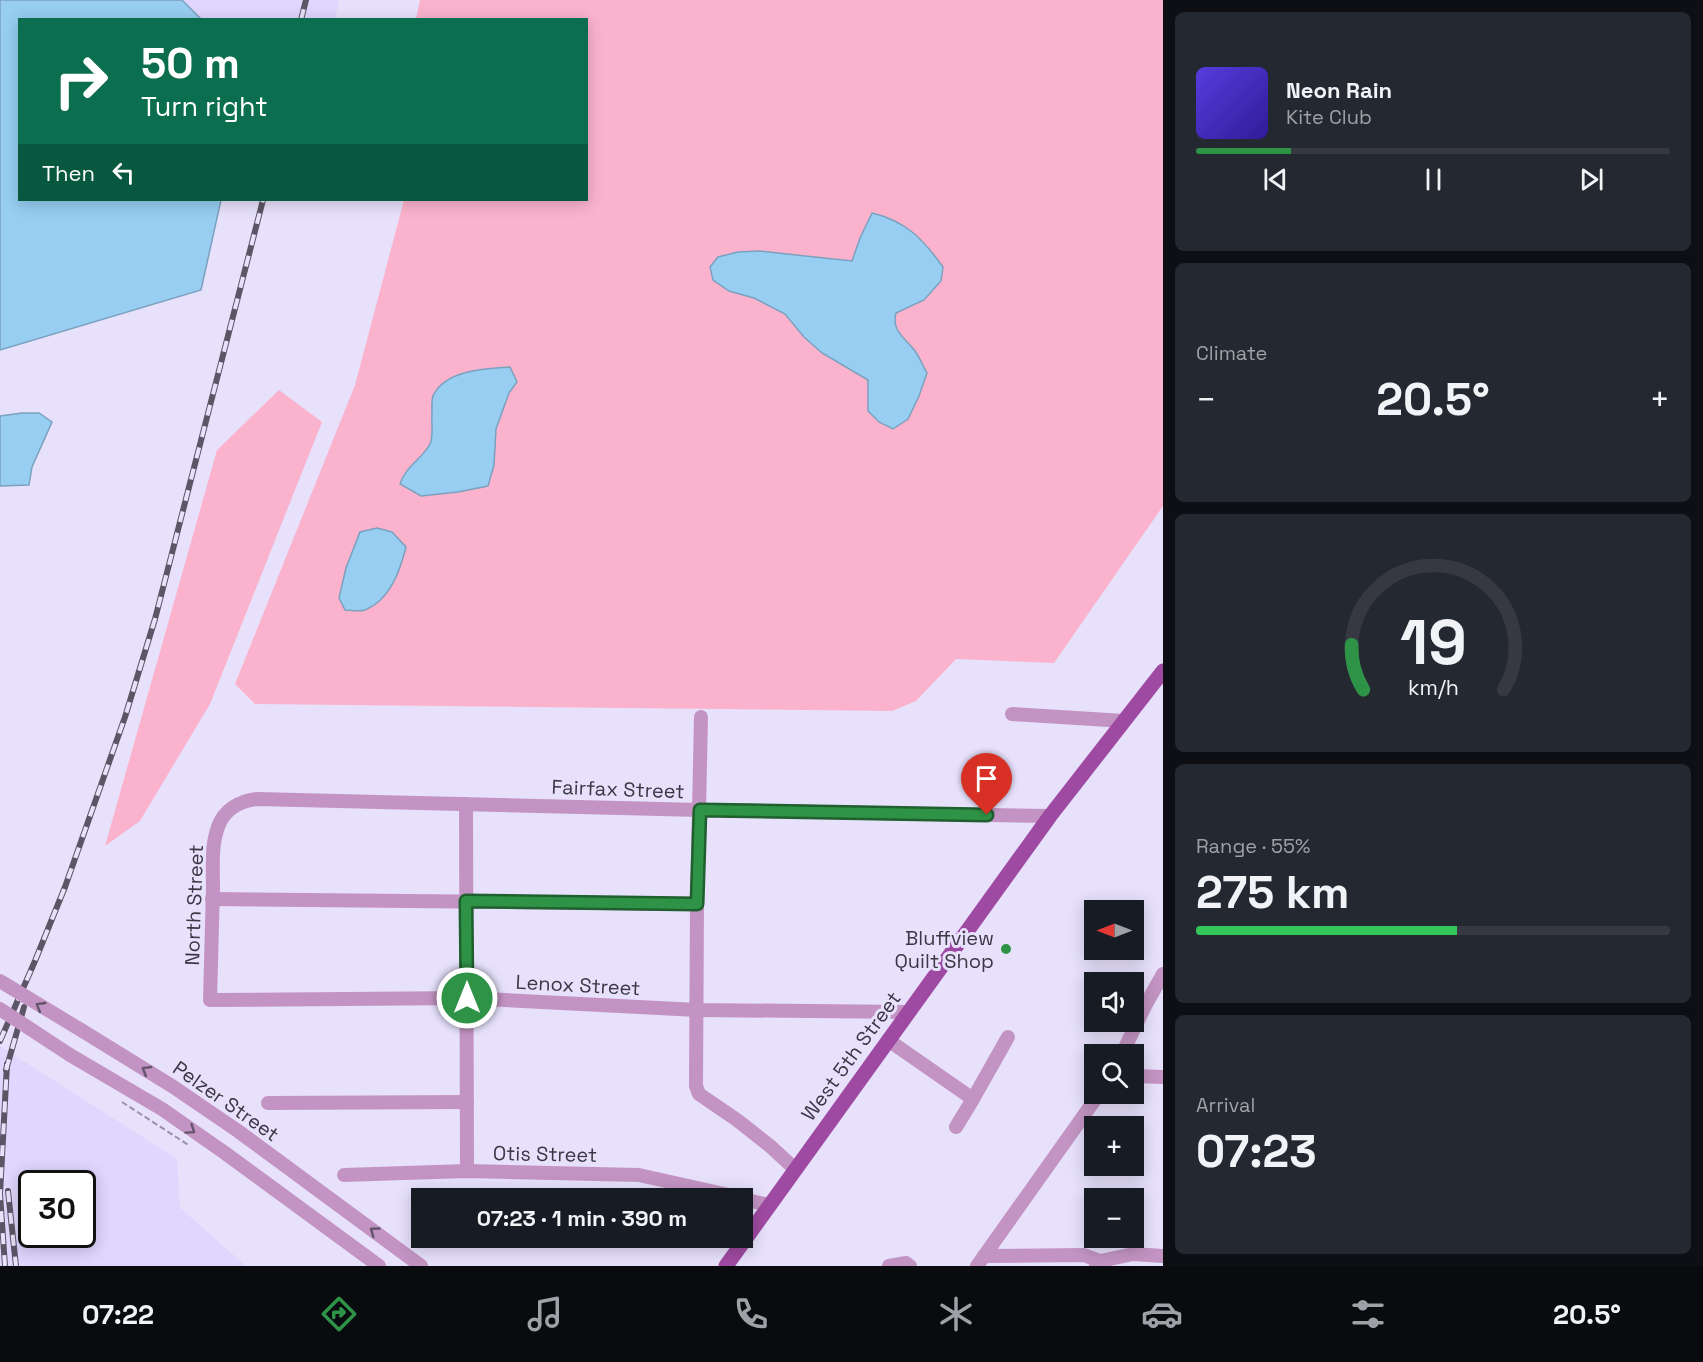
<!DOCTYPE html>
<html lang="en">
<head>
<meta charset="utf-8">
<style>
  :root { --surface:#171b24; --page:#242831; --text:#f1f3f6; --muted:#9ea1a6; --line:#363941; --accent:#2f9347 }
  body { margin:0; font-family:"Space Grotesk",sans-serif; background:var(--page); color:var(--text); height:100vh; display:flex; flex-direction:column; font-size:22px; white-space:nowrap }
  * { box-sizing:border-box; margin:0 }
  p { font-size:20px; color:var(--muted) }
  .icon { flex:none; width:33px; height:33px; fill:none; stroke:currentColor; stroke-width:2; stroke-linecap:round; stroke-linejoin:round }
  .map { position:relative; flex:1; overflow:hidden }
  .panel { display:flex; flex-direction:column; gap:12px; padding:12px; background:#0d0f14; width:540px }
  .panel>* { flex:none }
  .guide { position:absolute; left:18px; top:18px; width:570px; height:183px; border-radius:0px; box-shadow:0 3px 15px #0003; background:#0b6e4f; color:#fff; overflow:hidden }
  .needle { width:39px; rotate:270deg }
  .buttons { position:absolute; left:1084px; top:900px; display:grid; gap:12px }
  .buttons a { display:grid; place-items:center; width:60px; height:60px; border-radius:0px; background:var(--surface); box-shadow:0 3px 15px #0003; font-size:30px }
  .speed { position:absolute; left:18px; top:1170px; display:flex; gap:12px; font-size:30px; font-weight:700; text-align:center }
  .speed>* { display:grid; place-content:center; width:78px; height:78px; border-radius:50%; background:var(--surface); box-shadow:0 3px 15px #0003; line-height:1 }
  .speed .limit { border:3px solid #111; border-radius:9px; background:#fff; color:#111 }
  .pin { position:absolute; display:grid; place-items:center; width:51px; height:51px; color:#fff; margin:-62px -26px; border-radius:50% 50% 50% 0; rotate:-45deg; box-shadow:0 0 6px #0007 }
  .pin .icon { rotate:45deg }
  .me { position:absolute; width:66px; margin:-33px; rotate:0deg; stroke-linejoin:round; filter:drop-shadow(0 0 4px #0008) }
  .turn { display:flex; align-items:center; gap:21px; height:126px; padding:0 24px; font-size:27px }
  .turn .icon { width:78px; height:78px; stroke-width:2.5 }
  .turn b { display:block; font-size:42px; line-height:51px }
  .then { display:flex; align-items:center; height:57px; padding:0 24px; background:#0003; gap:12px; font-size:22px }
  .big { font-size:45px; font-weight:700; line-height:1.1 }
  .panel .tile { flex:1; display:flex; flex-direction:column; justify-content:center; gap:9px; min-width:0; padding:0 21px; border-radius:9px; background:var(--page) }
  .panel .dial { align-items:center; gap:0 }
  .dial svg { height:156px; overflow:visible; fill:none; stroke:var(--line); stroke-width:7; stroke-linecap:round; text-anchor:middle }
  .dial text { fill:var(--text); stroke:none }
  .song { display:flex; align-items:center; gap:18px }
  .cover { width:72px; height:72px; border-radius:9px; background:linear-gradient(135deg,hsl(250 70% 55%),hsl(250 70% 35%)) }
  .played { height:6px; border-radius:3px; background:linear-gradient(90deg,var(--accent) 20%,var(--line) 20%) }
  .keys { display:flex; justify-content:space-around; direction:ltr }
  .heat { display:flex; justify-content:space-between; align-items:center; font-size:33px; direction:ltr }
  .charge { height:9px; border-radius:4px; background:linear-gradient(90deg,#34c759 55%,var(--line) 0) }
  .trip { position:absolute; left:411px; top:1188px; width:342px; height:60px; border-radius:0px; background:var(--surface); box-shadow:0 3px 15px #0003; font-weight:700; line-height:60px; text-align:center }
  .tab-bar { display:flex; height:96px; justify-content:space-around; align-items:center; background:#090b0e; color:var(--muted) }
  .tab-bar .icon { width:42px; height:42px }
  .tab-bar .selected { color:var(--accent) }
  .tab-bar b { font-size:27px; color:var(--text) }
  main { display:flex; flex:1; min-height:0 }
  .map>svg:first-child { display:block }
  .built { fill:#e0d6fe; fill-rule:evenodd }
  .green { fill:#fbb3cd }
  .water { fill:#97cef2; stroke:#7ba1be; stroke-width:1.5 }
  .lines { fill:none; stroke-linecap:round; stroke-linejoin:round }
  .path { stroke:#9893a8; stroke-width:2; stroke-dasharray:6 3; stroke-linecap:butt }
  .minor { stroke:#c394c3; stroke-width:14 }
  .major { stroke:#9f4aa2; stroke-width:15 }
  .rail-casing { stroke:#5b5666; stroke-width:6 }
  .rail { stroke:#e7e1fc; stroke-width:4; stroke-dasharray:11; stroke-linecap:butt }
  .minor-bridge { stroke:#c394c3; stroke-width:14 }
  .oneway { stroke:#64536a }
  .route-casing { stroke:#1f602e; stroke-width:15 }
  .route { stroke:#2f9347; stroke-width:10 }
  .poi-dot { fill:#2f9347; stroke:#e7e1fc; stroke-width:2 }
  .labels { text-anchor:middle; dominant-baseline:central; stroke-width:6; stroke-linejoin:round; paint-order:stroke }
  .street-label { font-size:20px; fill:#3b3744; stroke:#e7e1fc }
  .poi-label { font-size:20px; fill:#3b3744; stroke:#e7e1fc; text-anchor:end }
</style>
</head>
<body>
<main>
<div class="map">
<svg width="1163" height="1266" viewBox="0 0 1163 1266">
  <rect width="100%" height="100%" fill="#e7e1fc"/>
  <g class="built">
    <path d="M182 0H339L335 20 201 19Z"/>
    <path d="M0 1046 177 1159 180 1208 246 1266H0ZM32 1184H82V1234H32Z"/>
  </g>
  <g class="green">
    <path d="M420 0H1163V506L1054 663 956 659 916 701 892 711 255 704 235 684 355 385 404 200H586V20L416 19Z"/>
    <path d="M279 390 322 422 210 704 140 821 105 846 217 450Z"/>
  </g>
  <g class="water">
    <path d="M0 0H182L201 19 20 20V200H221L201 290 0 350Z"/>
    <path d="M872 213C906 221 923 239 943 267L941 281 924 300 896 313C891 331 906 339 915 351 920 358 923 366 927 373L919 396 908 419 893 429 879 422 868 411V380L822 353 804 337 785 314 754 298 729 291 713 280 710 267 718 257 738 252 759 251 852 261 860 238Z"/>
    <path d="M510 367 517 382 509 393 496 429 494 465 488 486 458 492 421 496 400 484C405 467 422 459 430 444 434 435 431 421 432 412 432 406 431 398 434 394 448 369 486 369 510 367Z"/>
    <path d="M22 413H39L52 422 32 467 29 485 0 486V416Z"/>
    <path d="M377 528 392 532 406 547C400 571 390 600 365 610 359 612 351 610 345 610L339 598 346 568 360 532Z"/>
  </g>
  <g class="lines">
    <path class="path" d="M122 1102 190 1146"/>
    <g class="minor">
      <path d="M1012 714 1124 721"/>
      <path d="M701 717 697 904 696 1086 699 1094 737 1120 770 1146 795 1169"/>
      <path d="M466 804 467 1171"/>
      <path d="M212 899 697 904"/>
      <path d="M908 1012 697 1010 467 998 210 1000C211 962 212 925 213 888 213 868 211 846 218 827 224 810 239 801 257 799L700 810 1050 816"/>
      <path d="M81 1030 172 1086 238 1131 421 1266"/>
      <path d="M888 1040 973 1099 1008 1037"/>
      <path d="M1122 1054 1145 1006 1163 974"/>
      <path d="M70 1055 162 1109 225 1153 379 1266"/>
      <path d="M1134 1076 1163 1077"/>
      <path d="M268 1103 467 1102"/>
      <path d="M956 1127 973 1099"/>
      <path d="M344 1175 467 1171 639 1175 742 1198"/>
      <path d="M742 1199 769 1205"/>
      <path d="M984 1256 1084 1255 1100 1261"/>
      <path d="M889 1266 906 1263 910 1266"/>
      <path d="M977 1266 1099 1094"/>
      <path d="M1096 1266 1100 1261 1133 1254 1163 1256"/>
    </g>
    <path class="major" d="M726 1266 1050 816 1163 671"/>
    <defs>
      <g id="rail">
        <path d="M301 20 306 0"/>
        <path d="M0 1041 35 961 65 887 125 717 155 619 263 200"/>
        <path d="M6 1070 24 1007"/>
        <path d="M8 1191 16 1266"/>
        <path d="M5 1266 0 1194 7 1064"/>
      </g>
    </defs>
    <use href="#rail" class="rail-casing"/>
    <use href="#rail" class="rail"/>
    <g class="minor-bridge">
      <path d="M0 981 81 1030"/>
      <path d="M0 1009 70 1055"/>
    </g>
  </g>
  <defs><path id="oneway-chevron" d="M-2-3.5L2.5 0L-2 3.5" fill="none" stroke-width="1.6" stroke-linecap="round" stroke-linejoin="round" transform="scale(1.5)"/></defs>
  <g class="oneway">
    <use href="#oneway-chevron" transform="translate(40 1006) rotate(-149)"/>
    <use href="#oneway-chevron" transform="translate(146 1070) rotate(-149)"/>
    <use href="#oneway-chevron" transform="translate(191 1130) rotate(35)"/>
    <use href="#oneway-chevron" transform="translate(374 1231) rotate(-144)"/>
  </g>
  <g class="lines">
    <defs>
      <path id="route" d="M467 998 466 901 697 904 700 810 987 815"/>
    </defs>
    <use href="#route" class="route-casing"/>
    <use href="#route" class="route"/>
  </g>
  <circle class="poi-dot" cx="1006" cy="949" r="6"/>
  <g class="labels">
    <g class="street-label">
      <text transform="translate(618 789) rotate(2)">Fairfax Street</text>
      <text transform="translate(194 905) rotate(-88)">North Street</text>
      <text transform="translate(578 985) rotate(3)">Lenox Street</text>
      <text transform="translate(851 1056) rotate(-54)">West 5th Street</text>
      <text transform="translate(226 1101) rotate(35)">Pelzer Street</text>
      <text transform="translate(545 1154) rotate(1)">Otis Street</text>
    </g>
    <g class="poi-label">
      <text x="994" y="938">Bluffview<tspan x="994" dy="23">Quilt Shop</tspan></text>
    </g>
  </g>
</svg>
<div class="buttons">
<a><svg class="needle" viewBox="-14 -14 28 28"><path d="M0-13l5 13h-10z" fill="#e53935"/><path d="M0 13l5-13h-10z" fill="#9ea1a6"/></svg></a>
<a><svg class="icon" aria-label="sound" viewBox="0 0 24 24"><path d="M4 9h4l5-4v14l-5-4H4zM17 9q2 3 0 6"/></svg></a>
<a><svg class="icon" aria-label="search" viewBox="0 0 24 24"><circle cx="10" cy="10" r="6"/><path d="M15 15l6 6"/></svg></a>
<a>+</a>
<a>−</a>
</div>
<div class="speed"><div class="limit">30</div></div>
<div class="pin" style="left:987px;top:815px;background:#d93025"><svg class="icon" aria-label="arrive" viewBox="0 0 24 24"><path d="M6 21V4h12l-3 4 3 4H6"/></svg></div>
<svg class="me" style="left:467px;top:998px" viewBox="-20 -20 40 40"><circle r="17" fill="#2f9347" stroke="#fff" stroke-width="3"/><path d="M0-11L8 9 0 5-8 9z" fill="#fff"/></svg>
<div class="trip">07:23 · 1 min · 390 m</div>
<div class="guide">
<div class="turn"><svg class="icon" aria-label="right" viewBox="0 0 24 24"><path d="M7 20v-9h11M14 6l5 5-5 5"/></svg><div><b>50 m</b>Turn right</div></div>
<div class="then">Then<svg class="icon" aria-label="left" viewBox="0 0 24 24"><path d="M17 20v-9H6M10 6l-5 5 5 5"/></svg></div>
</div>
</div>
<section class="panel">
<div class="tile">
<div class="song"><i class="cover"></i><div><b>Neon Rain</b><p>Kite Club</p></div></div>
<div class="played"></div>
<div class="keys"><svg class="icon" aria-label="previous" viewBox="0 0 24 24"><path d="M18 5L8 12l10 7zM5 5v14"/></svg><svg class="icon" aria-label="pause" viewBox="0 0 24 24"><path d="M8 5v14M16 5v14"/></svg><svg class="icon" aria-label="next" viewBox="0 0 24 24"><path d="M6 5l10 7-10 7zM19 5v14"/></svg></div>
</div>
<div class="tile"><p>Climate</p>
<div class="heat"><a>−</a><b class="big">20.5°</b><a>+</a></div>
</div>
<div class="tile dial"><svg viewBox="0 0 100 80">
<path d="M14 69A42 42 0 1 1 86 69"/>
<path d="M14 69A42 42 0 0 1 8 46" stroke="#2f9347"/>
<text x="50" y="56" font-size="32" font-weight="700">19</text>
<text x="50" y="72" font-size="11">km/h</text>
</svg></div>
<div class="tile"><p>Range · 55%</p><b class="big">275 km</b><div class="charge"></div></div>
<div class="tile"><p>Arrival</p><b class="big">07:23</b></div>
</section>
</main>
<nav class="tab-bar">
<b>07:22</b>
<svg class="icon selected" aria-label="directions" viewBox="0 0 24 24"><path d="M12 3l9 9-9 9-9-9zM9 14v-3h6M13 9l2 2-2 2"/></svg>
<svg class="icon" aria-label="music" viewBox="0 0 24 24"><path d="M9 18V5l10-2v13"/><circle cx="6" cy="18" r="3"/><circle cx="16" cy="16" r="3"/></svg>
<svg class="icon" aria-label="phone" viewBox="0 0 24 24"><path d="M5 4h4l2 5-3 2q2 4 5 5l2-3 5 2v4C11 20 4 13 5 4z"/></svg>
<svg class="icon" aria-label="climate" viewBox="0 0 24 24"><path d="M12 3v18M4 7l16 10M4 17L20 7"/></svg>
<svg class="icon" aria-label="car" viewBox="0 0 24 24"><path d="M5 17H2v-5l4-1 3-4h7l3 4 3 1v5h-3M9 17h6M6 11h13"/><circle cx="7" cy="17" r="2"/><circle cx="17" cy="17" r="2"/></svg>
<svg class="icon" aria-label="filters" viewBox="0 0 24 24"><path d="M4 7h16M4 17h16"/><circle cx="9" cy="7" r="2"/><circle cx="15" cy="17" r="2"/></svg>
<b>20.5°</b>
</nav>
</body>
</html>
